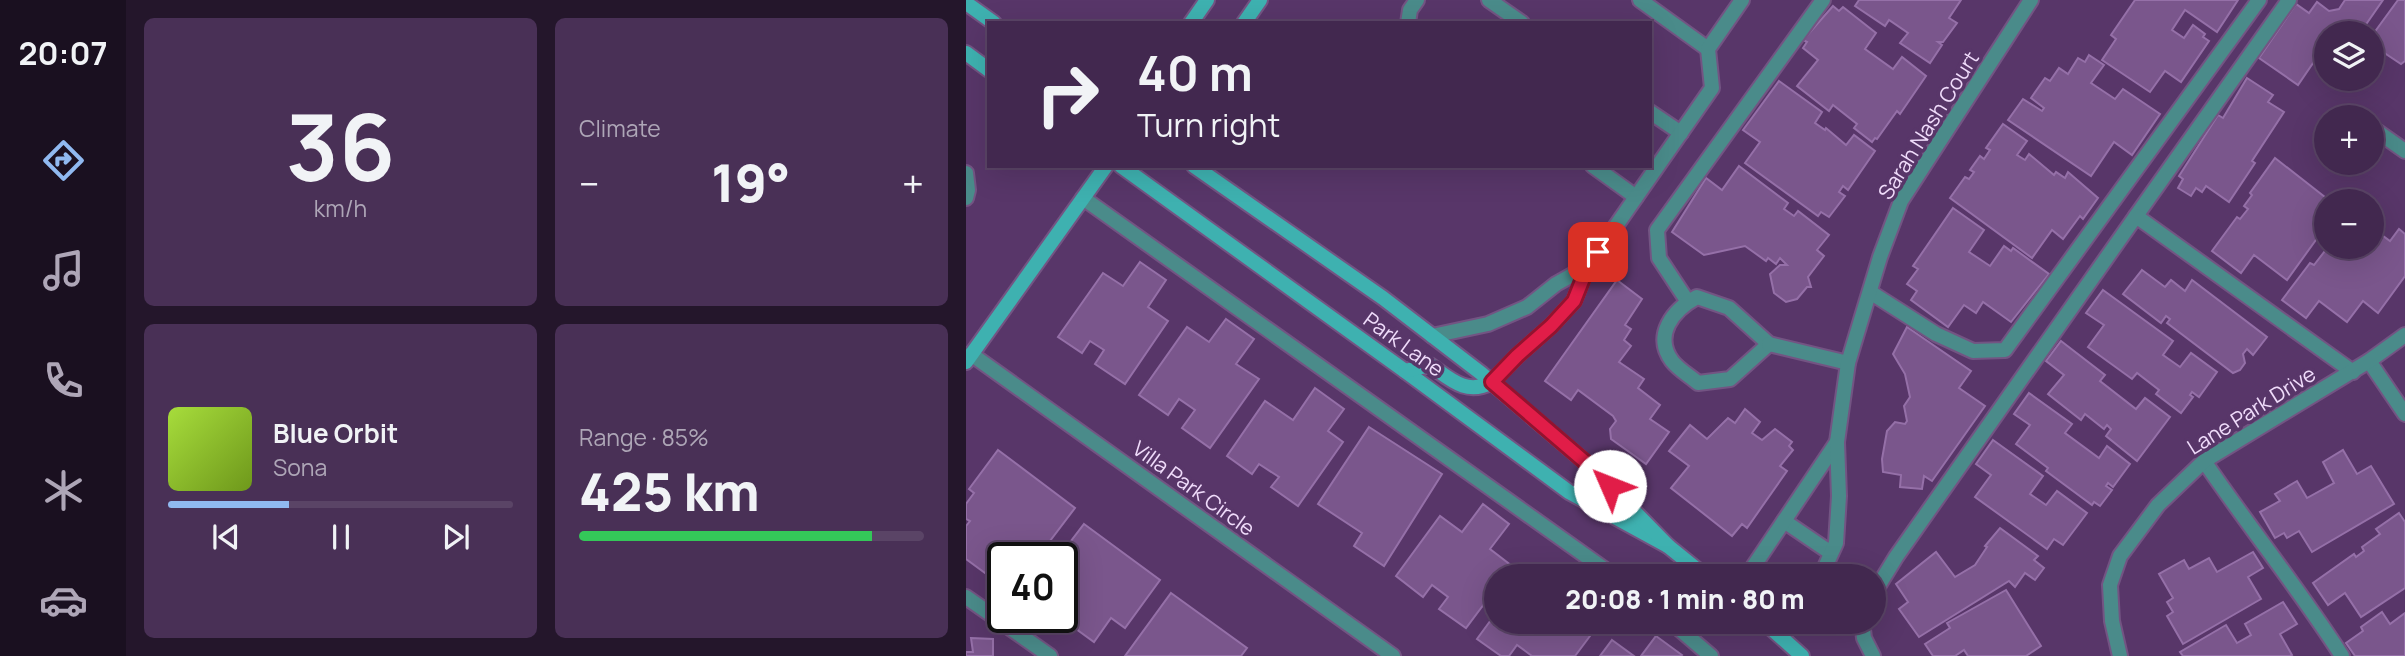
<!DOCTYPE html>
<html lang="en">
<head>
<meta charset="utf-8">
<style>
  :root { --surface:#42284f; --page:#493056; --text:#f1f3f6; --muted:#aea6b7; --line:#5a4466; --accent:#90b9f0 }
  body { margin:0; font-family:Manrope,sans-serif; background:var(--page); color:var(--text); height:100vh; display:flex; flex-direction:column; font-size:26px; white-space:nowrap }
  * { box-sizing:border-box; margin:0 }
  p { font-size:23px; color:var(--muted) }
  .icon { flex:none; width:38px; height:38px; fill:none; stroke:currentColor; stroke-width:2; stroke-linecap:round; stroke-linejoin:round }
  .map { position:relative; flex:1; overflow:hidden }
  .side { display:flex; flex-direction:column; gap:18px; padding:18px; background:#24162b; width:840px }
  .side>* { flex:none }
  .guide { position:absolute; left:21px; top:21px; width:665px; height:147px; border-radius:0px; box-shadow:0 7px 28px #0002,0 0 0 2px var(--line); background:#42284f; color:var(--text); overflow:hidden }
  .controls { position:absolute; left:1348px; top:21px; display:grid; gap:14px }
  .controls a { display:grid; place-items:center; width:70px; height:70px; border-radius:50%; background:var(--surface); box-shadow:0 7px 28px #0002,0 0 0 2px var(--line); font-size:35px }
  .speed { position:absolute; left:21px; top:542px; display:flex; gap:14px; font-size:35px; font-weight:700; text-align:center }
  .speed>* { display:grid; place-content:center; width:91px; height:91px; border-radius:50%; background:var(--surface); box-shadow:0 7px 28px #0002,0 0 0 2px var(--line); line-height:1 }
  .speed .limit { border:4px solid #111; border-radius:10px; background:#fff; color:#111 }
  .pin { position:absolute; display:grid; place-items:center; width:60px; height:60px; color:#fff; margin:-30px; border-radius:14px; box-shadow:0 4px 10px #0006 }
  .me { position:absolute; width:77px; margin:-38px; rotate:314deg; stroke-linejoin:round; filter:drop-shadow(0 0 5px #0008) }
  .turn { display:flex; align-items:center; gap:24px; height:147px; padding:0 35px; font-size:32px }
  .turn .icon { width:91px; height:91px; stroke-width:2.5 }
  .turn b { display:block; font-size:49px; line-height:60px }
  .big { font-size:52px; font-weight:800; line-height:1.1 }
  .side .widget { flex:1; display:flex; flex-direction:column; justify-content:center; gap:10px; min-width:0; padding:0 24px; border-radius:10px; background:var(--page) }
  .side .dial { align-items:center; gap:0 }
  .dial b { font-size:91px; line-height:1 }
  .song { display:flex; align-items:center; gap:21px }
  .cover { width:84px; height:84px; border-radius:10px; background:linear-gradient(135deg,hsl(80 70% 55%),hsl(80 70% 35%)) }
  .played { height:7px; border-radius:4px; background:linear-gradient(90deg,var(--accent) 35%,var(--line) 35%) }
  .keys { display:flex; justify-content:space-around; direction:ltr }
  .heat { display:flex; justify-content:space-between; align-items:center; font-size:38px; direction:ltr }
  .charge { height:10px; border-radius:5px; background:linear-gradient(90deg,#34c759 85%,var(--line) 0) }
  .side .tiles { flex:1; display:grid; gap:18px; grid-template-columns:repeat(2,1fr) }
  .trip { position:absolute; left:518px; top:564px; width:402px; height:70px; border-radius:35px; background:var(--surface); box-shadow:0 7px 28px #0002,0 0 0 2px var(--line); font-weight:800; line-height:70px; text-align:center }
  main { display:flex; flex:1; min-height:0 }
  .menu { display:flex; flex-direction:column; width:126px; justify-content:space-around; align-items:center; background:#1a1020; color:var(--muted) }
  .menu .icon { width:49px; height:49px }
  .menu .on { color:var(--accent) }
  .menu b { font-size:32px; color:var(--text) }
  .map>svg:first-child { display:block }
  .building { fill:#7a568c; stroke:#9570a8; stroke-width:2 }
  .lines { fill:none; stroke-linecap:round; stroke-linejoin:round }
  .lane-casing { stroke:#735483; stroke-width:18 }
  .street-casing { stroke:#735483; stroke-width:18 }
  .secondary-casing { stroke:#735483; stroke-width:18 }
  .lane { stroke:#4a8b8a; stroke-width:14 }
  .street { stroke:#4a8b8a; stroke-width:14 }
  .secondary { stroke:#3eb1b0; stroke-width:14 }
  .route-casing { stroke:#92132f; stroke-width:18 }
  .route { stroke:#e11d48; stroke-width:12 }
  .labels { text-anchor:middle; dominant-baseline:central; stroke-width:7; stroke-linejoin:round; paint-order:stroke }
  .street-label { font-size:21px; fill:#f0dcfb; stroke:#583669 }
</style>
</head>
<body>
<main>
<nav class="menu">
<b>20:07</b>
<svg class="icon on" aria-label="directions" viewBox="0 0 24 24"><path d="M12 3l9 9-9 9-9-9zM9 14v-3h6M13 9l2 2-2 2"/></svg>
<svg class="icon" aria-label="music" viewBox="0 0 24 24"><path d="M9 18V5l10-2v13"/><circle cx="6" cy="18" r="3"/><circle cx="16" cy="16" r="3"/></svg>
<svg class="icon" aria-label="phone" viewBox="0 0 24 24"><path d="M5 4h4l2 5-3 2q2 4 5 5l2-3 5 2v4C11 20 4 13 5 4z"/></svg>
<svg class="icon" aria-label="climate" viewBox="0 0 24 24"><path d="M12 3v18M4 7l16 10M4 17L20 7"/></svg>
<svg class="icon" aria-label="car" viewBox="0 0 24 24"><path d="M5 17H2v-5l4-1 3-4h7l3 4 3 1v5h-3M9 17h6M6 11h13"/><circle cx="7" cy="17" r="2"/><circle cx="17" cy="17" r="2"/></svg>
</nav>
<section class="side">
<div class="tiles">
<div class="widget dial"><b>36</b><p>km/h</p></div>
<div class="widget"><p>Climate</p>
<div class="heat"><a>−</a><b class="big">19°</b><a>+</a></div>
</div>
<div class="widget">
<div class="song"><i class="cover"></i><div><b>Blue Orbit</b><p>Sona</p></div></div>
<div class="played"></div>
<div class="keys"><svg class="icon" aria-label="previous" viewBox="0 0 24 24"><path d="M18 5L8 12l10 7zM5 5v14"/></svg><svg class="icon" aria-label="pause" viewBox="0 0 24 24"><path d="M8 5v14M16 5v14"/></svg><svg class="icon" aria-label="next" viewBox="0 0 24 24"><path d="M6 5l10 7-10 7zM19 5v14"/></svg></div>
</div>
<div class="widget"><p>Range · 85%</p><b class="big">425 km</b><div class="charge"></div></div>
</div>
</section>
<div class="map">
<svg width="1439" height="656" viewBox="0 0 1439 656">
  <rect width="100%" height="100%" fill="#583669"/>
  <g class="building">
    <path d="M893 0H995L983 18 991 23 977 42H972L976 45 964 63 934 43 942 33 923 20 919 26 889 6Z"/>
    <path d="M1169 0H1272L1251 32 1219 10 1206 30 1218 38 1227 25 1239 34 1237 37 1243 41 1215 82 1199 71 1184 92 1136 60 1150 39 1145 35Z"/>
    <path d="M1379 0H1417L1394 33H1360V53L1356 50 1332 85 1293 58 1330 4 1343 13 1351 2 1363 11 1373 9Z"/>
    <path d="M1432 0H1439V61L1435 64 1405 44V37Z"/>
    <path d="M867 6 873 11 877 7 910 33 899 49 927 69 936 57 960 76 934 114 931 111 911 139 909 138 906 142 888 128 891 124 867 105 863 111 831 86 852 60 837 48 841 42 837 40Z"/>
    <path d="M1123 55 1138 65 1125 83 1149 99 1157 89 1194 114 1166 155 1148 142 1125 176 1042 120 1057 99 1076 111 1078 108 1065 98 1079 78 1084 81 1093 68 1102 74 1112 58 1119 62Z"/>
    <path d="M1281 78 1307 95 1302 102 1318 112 1286 161 1289 163 1263 202 1240 186 1236 192 1230 188 1225 196 1212 188 1217 179 1213 176 1252 115 1257 118Z"/>
    <path d="M813 81 856 112 849 123 859 130 860 128 880 145 888 135 909 151 882 190 877 186 873 192 879 196 863 217 855 212 852 216 779 163 794 142 777 130Z"/>
    <path d="M1037 124 1061 141 1051 155 1059 160 1063 154 1088 175 1090 172 1099 178 1102 172 1132 198 1117 219 1114 216 1097 239 1086 230 1066 258 984 198 999 177 1003 179 1008 172 1004 170 1014 156 1018 159 1024 150 1020 148Z"/>
    <path d="M1309 158 1364 201H1360V226L1321 280 1288 255 1275 273 1246 251 1271 217 1274 219 1282 209 1278 206 1286 195 1284 193Z"/>
    <path d="M773 166 822 203 818 209 828 216 832 211 863 235 851 250 858 256 842 277 845 287H841L831 299 820 302 808 293 804 274 814 265H821L814 258 810 264 802 258 800 261 779 246 738 255 706 232 740 178 756 190Z"/>
    <path d="M987 208 1018 230 1003 252 1024 266 1038 246 1045 251 1047 248 1083 274 1045 322 1017 302 1010 313 998 305 982 327 945 300 951 291 941 284 952 269 947 266Z"/>
    <path d="M1405 227 1424 241 1433 229 1439 234V276L1412 313 1397 301 1381 322 1353 301 1340 318 1316 300 1344 263 1348 265 1362 247H1405Z"/>
    <path d="M174 262 200 280 182 307 202 321 159 384 129 364 138 350 124 341 116 353 92 337 137 273 157 286Z"/>
    <path d="M1176 270 1199 287 1205 280 1219 291 1226 280 1301 337 1287 355 1281 349 1277 354 1279 363 1274 370 1267 373 1201 323 1204 319 1200 316 1195 323 1157 294Z"/>
    <path d="M651 280 676 299 659 325 665 329 658 340 665 346 653 362 678 379 672 388 694 405 684 419 703 432 680 464 645 439 644 429 650 421 647 416 612 390 605 400 579 381Z"/>
    <path d="M1137 290 1207 341 1197 355 1214 367 1225 353 1251 372 1233 397 1226 392 1224 395 1227 397 1215 413 1190 394 1193 390 1171 373 1166 379 1122 347 1138 325 1120 313Z"/>
    <path d="M260 319 288 339 270 364 293 379 244 448 216 428 229 410 213 399 202 415 173 395 221 327 243 342Z"/>
    <path d="M941 327 1005 371 993 388 1019 406 966 481 958 476 956 489 934 487 935 475 917 472 916 459 921 431 929 422 939 424 941 421 938 406 944 397 939 374 927 354Z"/>
    <path d="M1095 341 1139 375 1134 381 1170 409 1179 398 1204 417 1171 461 1140 436 1145 429 1141 425 1138 429 1119 414 1115 420 1082 394 1098 375 1080 361Z"/>
    <path d="M349 388 378 409 362 431 377 442 332 506 305 487 313 477 293 464 286 474 261 456 299 401 327 420Z"/>
    <path d="M1063 393 1106 424 1099 433 1133 458 1141 446 1164 464 1147 487 1142 483 1140 486 1146 490 1134 506 1128 502 1126 505 1080 471 1082 468 1050 444 1064 425 1048 414Z"/>
    <path d="M779 409 794 422 786 433 796 440 809 429 826 442 823 446 827 450 814 466 821 471 781 528 776 524 766 536 705 488 723 466 703 451 724 425 741 439 762 418 769 423Z"/>
    <path d="M403 427 476 474 418 566 388 546 396 533 352 504Z"/>
    <path d="M1027 440 1077 476 1064 494 1080 505 1091 491 1121 513 1097 545 1088 539 1081 549 1009 497 1025 475 1010 464Z"/>
    <path d="M32 450 109 508 71 558H58L54 556 52 558H37V579L34 584 0 559V526L4 521 0 519V504L8 493 3 489Z"/>
    <path d="M1377 450 1391 474 1405 466 1428 504 1346 552 1333 531 1321 538 1318 533 1309 538 1294 512 1314 501 1309 494 1331 481 1341 498 1368 483 1357 462Z"/>
    <path d="M517 504 543 524 524 549 546 566 539 576H530V588L500 628 473 609 482 597 466 585 457 597 430 576 474 516 496 532Z"/>
    <path d="M1433 513 1439 522V588L1395 617 1379 593 1362 605 1347 583 1388 554 1390 557 1398 551 1396 547 1414 534 1410 529Z"/>
    <path d="M118 524 194 580 159 628 145 618 128 642 95 618 96 558H92Z"/>
    <path d="M1034 528 1072 556 1068 560 1078 568 1069 580 1059 573 1049 587 1043 581 953 637 933 609 942 602 930 584 970 552 989 577 1009 565 1021 547 1019 546Z"/>
    <path d="M1287 552 1297 568 1282 577 1295 599 1217 644 1201 616 1207 612 1201 602 1207 598 1193 574 1218 560 1223 569 1243 558 1251 572Z"/>
    <path d="M599 564 615 576H590Z"/>
    <path d="M1040 590 1075 646 1060 656H1002L998 650 989 656H967L959 644 984 628 981 623Z"/>
    <path d="M205 593 281 648 275 656H159Z"/>
    <path d="M1317 602 1331 624 1314 634 1326 655 1324 656H1217L1214 652 1260 625 1271 643 1285 635 1279 624Z"/>
    <path d="M1416 612 1424 624 1439 613V656H1389L1380 643 1397 631 1395 627Z"/>
    <path d="M530 613V621H621L630 628 609 656H566L551 645 543 656H535L511 639Z"/>
    <path d="M690 636 716 655 715 656H675Z"/>
    <path d="M5 638 27 639V656H0V652H7Z"/>
    <path d="M646 640 668 656H634Z"/>
  </g>
  <g class="lines">
    <defs>
      <g id="lane">
        <path d="M523 0 556 23"/>
        <path d="M674 0 742 49"/>
        <path d="M442 23 444 10 451 0"/>
        <path d="M684 112 715 133"/>
        <path d="M627 166 670 197"/>
        <path d="M0 173 2 190 0 198"/>
        <path d="M117 198 648 576"/>
        <path d="M1170 216 1323 0"/>
        <path d="M904 292 970 334 1007 351 1039 350 1293 0"/>
        <path d="M722 302 693 258 691 230 857 0"/>
        <path d="M466 336 522 324 561 307 590 284 622 266"/>
        <path d="M526 382 551 356 585 326 608 301 622 266 746 88 742 49 776 0"/>
        <path d="M1238 461C1283 527 1333 589 1376 656"/>
        <path d="M908 593 930 557 1170 216 1387 372"/>
        <path d="M0 597 84 656"/>
        <path d="M704 621 745 656"/>
        <path d="M896 621 898 638 907 656"/>
      </g>
      <g id="street">
        <path d="M1405 127 1439 151"/>
        <path d="M731 297 763 308 803 344 764 379 732 383C724 376 713 370 706 361 687 335 707 310 731 297Z"/>
        <path d="M803 344 882 363"/>
        <path d="M5 354 427 656"/>
        <path d="M1403 361 1439 414"/>
        <path d="M818 521 865 553"/>
        <path d="M781 576 871 442"/>
        <path d="M855 576 870 543 873 496 871 442 882 363 914 257 935 201 1065 0"/>
        <path d="M815 636 826 621"/>
        <path d="M1154 656 1146 621 1144 585 1154 556 1192 505 1238 461 1403 361 1439 335"/>
      </g>
      <g id="secondary">
        <path d="M0 3 28 23"/>
        <path d="M225 23 241 0"/>
        <path d="M278 23 294 0"/>
        <path d="M0 53 23 70"/>
        <path d="M155 166 439 371 603 492 702 546"/>
        <path d="M228 166 417 298 516 374 625 467 702 546 739 576"/>
        <path d="M0 362 140 166"/>
        <path d="M439 371 464 365C484 379 500 396 526 382"/>
        <path d="M797 621 836 656"/>
      </g>
    </defs>
    <use href="#lane" class="lane-casing"/>
    <use href="#street" class="street-casing"/>
    <use href="#secondary" class="secondary-casing"/>
    <use href="#lane" class="lane"/>
    <use href="#street" class="street"/>
    <use href="#secondary" class="secondary"/>
  </g>
  <g class="lines">
    <defs>
      <path id="route" d="M632 252 622 266 608 301 585 326 551 356 526 382 625 467 644 486"/>
    </defs>
    <use href="#route" class="route-casing"/>
    <use href="#route" class="route"/>
  </g>
  <g class="labels">
    <g class="street-label">
      <text transform="translate(962 125) rotate(-58)">Sarah Nash Court</text>
      <text transform="translate(438 344) rotate(36)">Park Lane</text>
      <text transform="translate(1285 410) rotate(-32)">Lane Park Drive</text>
      <text transform="translate(228 488) rotate(36)">Villa Park Circle</text>
    </g>
  </g>
</svg>
<div class="controls">
<a><svg class="icon" aria-label="layers" viewBox="0 0 24 24"><path d="M12 4l9 5-9 5-9-5zM3 14l9 5 9-5"/></svg></a>
<a>+</a>
<a>−</a>
</div>
<div class="speed"><div class="limit">40</div></div>
<div class="pin" style="left:632px;top:252px;background:#d93025"><svg class="icon" aria-label="arrive" viewBox="0 0 24 24"><path d="M6 21V4h12l-3 4 3 4H6"/></svg></div>
<svg class="me" style="left:644px;top:486px" viewBox="-20 -20 40 40"><circle r="19" fill="#fff"/><path d="M0-13L10 11 0 6-10 11z" fill="#e11d48"/></svg>
<div class="trip">20:08 · 1 min · 80 m</div>
<div class="guide">
<div class="turn"><svg class="icon" aria-label="right" viewBox="0 0 24 24"><path d="M7 20v-9h11M14 6l5 5-5 5"/></svg><div><b>40 m</b>Turn right</div></div>
</div>
</div>
</main>
</body>
</html>
